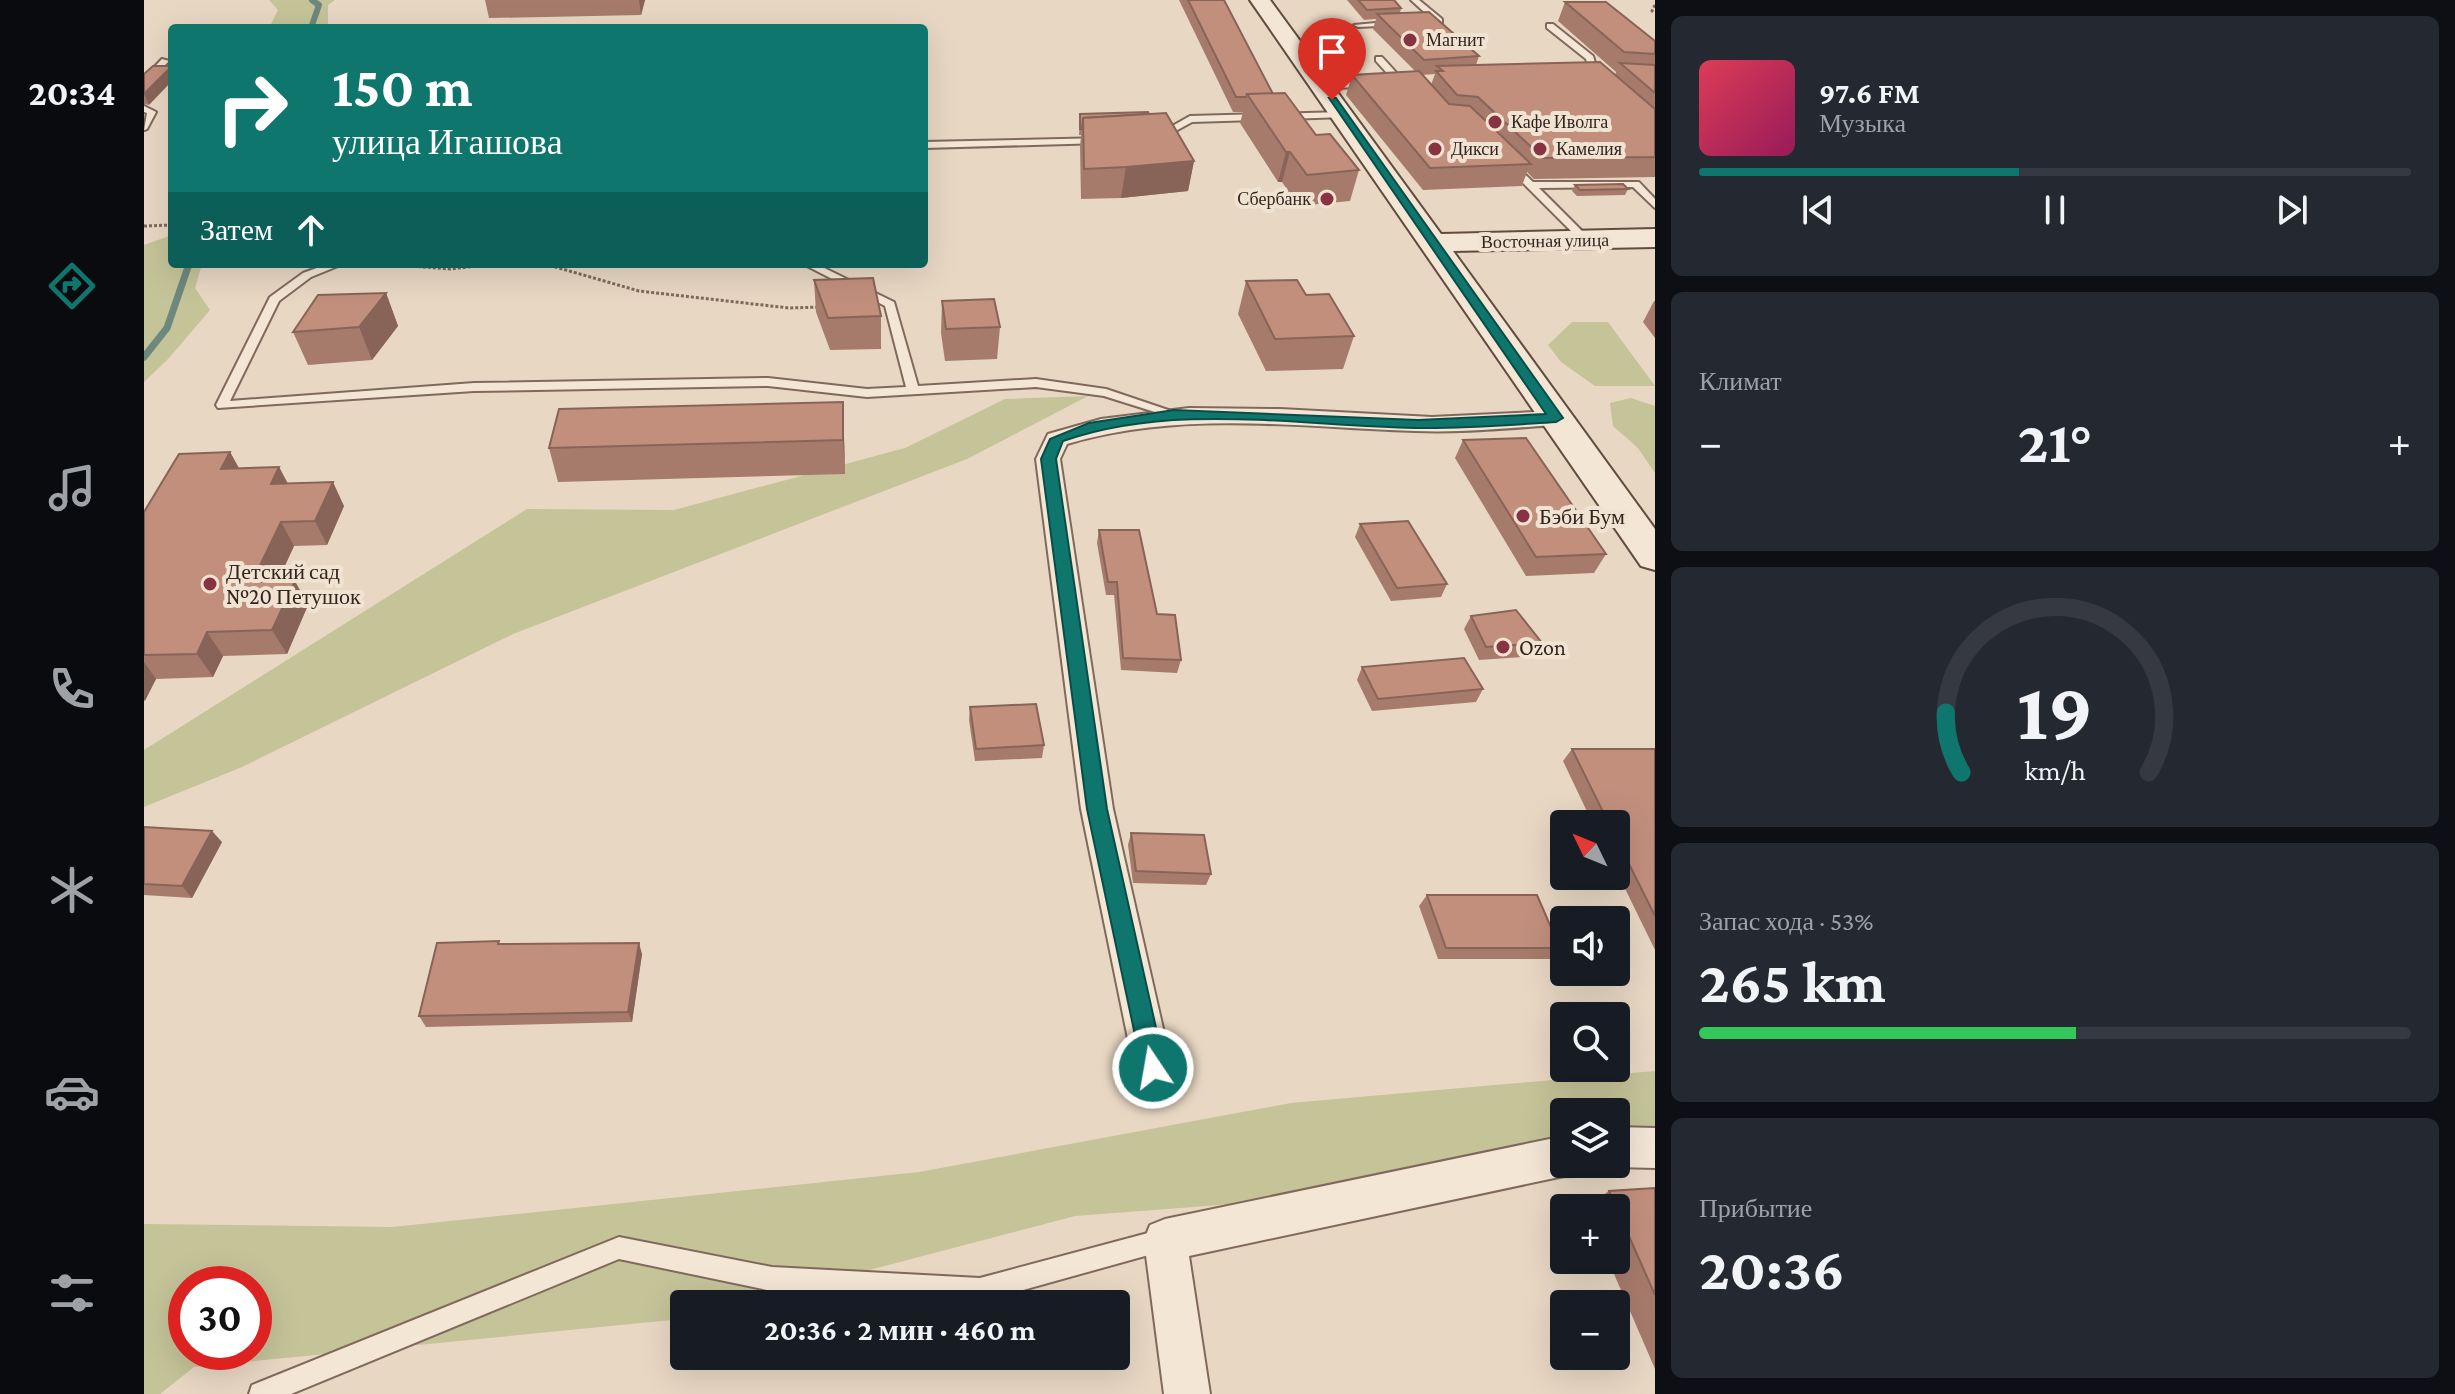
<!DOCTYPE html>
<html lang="ru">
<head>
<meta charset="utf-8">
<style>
  :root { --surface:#171b24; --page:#242831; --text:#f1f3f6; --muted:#9ea1a6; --line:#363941; --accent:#0f766e }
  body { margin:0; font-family:"Crimson Pro",serif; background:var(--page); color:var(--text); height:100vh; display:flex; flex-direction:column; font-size:30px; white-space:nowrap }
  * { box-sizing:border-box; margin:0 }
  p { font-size:26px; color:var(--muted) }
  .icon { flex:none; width:44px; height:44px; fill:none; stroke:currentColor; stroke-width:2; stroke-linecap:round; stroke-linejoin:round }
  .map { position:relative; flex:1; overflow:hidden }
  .side { display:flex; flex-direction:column; gap:16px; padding:16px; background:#0d0f14; width:800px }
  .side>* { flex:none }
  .top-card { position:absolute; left:24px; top:24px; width:760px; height:244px; border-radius:8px; box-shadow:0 8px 32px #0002; background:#0f766e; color:#fff; overflow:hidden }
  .needle { width:52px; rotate:313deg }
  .fabs { position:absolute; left:1406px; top:810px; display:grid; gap:16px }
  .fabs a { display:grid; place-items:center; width:80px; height:80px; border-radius:8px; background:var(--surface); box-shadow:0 8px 32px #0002; font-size:40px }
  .speed { position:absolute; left:24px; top:1266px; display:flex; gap:16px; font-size:40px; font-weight:700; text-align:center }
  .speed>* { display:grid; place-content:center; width:104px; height:104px; border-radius:50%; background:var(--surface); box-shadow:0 8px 32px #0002; line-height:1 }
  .speed .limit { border:12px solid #d22; background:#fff; color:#111 }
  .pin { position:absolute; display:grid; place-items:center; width:68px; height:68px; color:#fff; margin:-82px -34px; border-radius:50% 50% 50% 0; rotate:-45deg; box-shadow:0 0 8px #0007 }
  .pin .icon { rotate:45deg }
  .me { position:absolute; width:88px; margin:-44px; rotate:348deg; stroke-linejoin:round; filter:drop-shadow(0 0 6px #0008) }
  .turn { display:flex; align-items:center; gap:28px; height:168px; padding:0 32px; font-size:36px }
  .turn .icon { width:104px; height:104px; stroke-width:2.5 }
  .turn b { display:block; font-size:56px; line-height:68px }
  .then { display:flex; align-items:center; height:76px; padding:0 32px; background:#0003; gap:16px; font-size:30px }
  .big { font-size:60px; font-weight:700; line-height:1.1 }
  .side .card { flex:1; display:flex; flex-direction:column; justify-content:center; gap:12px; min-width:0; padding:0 28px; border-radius:12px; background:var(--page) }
  .side .dial { align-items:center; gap:0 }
  .dial svg { height:208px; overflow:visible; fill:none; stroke:var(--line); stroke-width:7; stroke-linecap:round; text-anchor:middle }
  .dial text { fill:var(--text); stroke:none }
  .song { display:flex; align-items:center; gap:24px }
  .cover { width:96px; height:96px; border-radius:12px; background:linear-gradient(135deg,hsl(350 70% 55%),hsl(330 70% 35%)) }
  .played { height:8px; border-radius:4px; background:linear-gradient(90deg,var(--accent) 45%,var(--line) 45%) }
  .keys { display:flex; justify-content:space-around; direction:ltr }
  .heat { display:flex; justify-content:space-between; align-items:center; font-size:44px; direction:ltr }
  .charge { height:12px; border-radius:6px; background:linear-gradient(90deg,#34c759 53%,var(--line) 0) }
  .trip { position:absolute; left:526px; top:1290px; width:460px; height:80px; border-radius:8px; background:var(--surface); box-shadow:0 8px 32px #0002; font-weight:700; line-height:80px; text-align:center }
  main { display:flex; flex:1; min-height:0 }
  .tab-bar { display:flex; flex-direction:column; width:144px; justify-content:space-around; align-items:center; background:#090b0e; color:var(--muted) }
  .tab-bar .icon { width:56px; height:56px }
  .tab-bar .selected { color:var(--accent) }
  .tab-bar b { font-size:36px; color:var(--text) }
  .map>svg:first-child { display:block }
  .green { fill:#c5c398; fill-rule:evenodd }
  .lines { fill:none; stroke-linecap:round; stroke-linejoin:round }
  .stream-far1 { stroke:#6d887d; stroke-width:6 }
  .stream { stroke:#6d887d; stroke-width:7 }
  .lane-casing { stroke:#80695c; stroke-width:4 }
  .street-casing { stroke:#80695c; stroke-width:4 }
  .secondary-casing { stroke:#624b3f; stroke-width:4 }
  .path { stroke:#80695c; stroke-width:3; stroke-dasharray:3 2; stroke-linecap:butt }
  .lane { fill:#f4e6d5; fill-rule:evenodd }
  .street { fill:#f4e6d5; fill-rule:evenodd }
  .secondary { fill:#f4e6d5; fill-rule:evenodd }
  .wall { fill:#a77b6c; fill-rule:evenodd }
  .shaded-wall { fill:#886458 }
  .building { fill:#c28f7d; stroke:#886458; stroke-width:2 }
  .route { fill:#0f766e; stroke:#0a4d48; stroke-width:2 }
  .poi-dot { fill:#883341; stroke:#f1e3d2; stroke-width:3 }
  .labels { text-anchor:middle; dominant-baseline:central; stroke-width:8; stroke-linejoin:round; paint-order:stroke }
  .far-poi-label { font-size:18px; fill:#32251e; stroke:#f1e3d2; text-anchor:start }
  .far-street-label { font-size:18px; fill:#32251e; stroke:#f1e3d2 }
  .poi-label { font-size:22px; fill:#32251e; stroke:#f1e3d2; text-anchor:start }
</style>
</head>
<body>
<main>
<nav class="tab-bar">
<b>20:34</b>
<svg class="icon selected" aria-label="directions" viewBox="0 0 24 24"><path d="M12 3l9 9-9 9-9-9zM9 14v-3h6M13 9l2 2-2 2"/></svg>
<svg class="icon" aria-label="music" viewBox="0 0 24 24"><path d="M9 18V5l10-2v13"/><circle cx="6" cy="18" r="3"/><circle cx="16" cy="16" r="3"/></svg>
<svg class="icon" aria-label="phone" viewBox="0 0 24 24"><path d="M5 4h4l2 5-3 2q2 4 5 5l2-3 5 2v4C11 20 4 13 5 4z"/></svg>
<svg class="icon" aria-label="climate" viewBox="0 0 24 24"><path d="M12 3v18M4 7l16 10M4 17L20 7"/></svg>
<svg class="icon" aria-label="car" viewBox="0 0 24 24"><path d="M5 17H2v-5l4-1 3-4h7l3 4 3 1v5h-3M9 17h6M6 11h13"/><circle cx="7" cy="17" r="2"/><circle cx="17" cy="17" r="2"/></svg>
<svg class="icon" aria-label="filters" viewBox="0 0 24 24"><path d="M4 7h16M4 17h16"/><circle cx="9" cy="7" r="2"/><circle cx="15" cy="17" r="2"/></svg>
</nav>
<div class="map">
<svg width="1511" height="1394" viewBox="0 0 1511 1394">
  <rect width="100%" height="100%" fill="#e8d7c3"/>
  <g class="green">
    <path d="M125 0H191L184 5V28H125L134 10Z"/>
    <path d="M28 235V264H58L51 288 66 310 25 358 0 382V245Z"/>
    <path d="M1428 322H1464L1511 386H1451L1417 362 1404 345Z"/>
    <path d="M944 396 823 459 369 634 98 767 0 807V750L383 509 530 510 761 448 861 399Z"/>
    <path d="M1487 398 1511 406V473L1494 448 1469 426 1466 403Z"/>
    <path d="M1511 1071V1145L1472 1164V1112H1420V1164H1472L1446 1177 931 1216 596 1304H540L538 1319 50 1367 16 1394H0V1224L248 1227 775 1172 1147 1103ZM42 1284H110V1352H42Z"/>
  </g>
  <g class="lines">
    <path class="stream-far1" d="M167 28 175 5 168 0"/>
    <path class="stream" d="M0 357 23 328 45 264"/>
    <defs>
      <g id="lane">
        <path d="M1267 0H1275L1298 19V23L1285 24V20H1289Z"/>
        <path d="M1253 21 1256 25 1214 27 1210 25Z"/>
        <path d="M1403 24H1409L1449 56 1454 73 1462 74V78H1448L1442 59 1403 28Z"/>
        <path d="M1232 57H1238L1259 80V84H1253L1232 61Z"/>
        <path d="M18 59 25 61 0 86V78Z"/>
        <path d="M1224 81 1227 82V86L1178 89 1174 86 1178 83Z"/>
        <path d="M0 106 12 112 3 129 0 130 3 113 0 112Z"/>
        <path d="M1199 112 1203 115 1202 117 1048 122 1017 139 1009 137 1046 116Z"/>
        <path d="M962 138 964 140 959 143 780 148V142Z"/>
        <path d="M1363 163H1369L1389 182H1495L1511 199V208L1489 187 1395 188 1447 240 1438 242 1363 167Z"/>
        <path d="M184 264H199L167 277 135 301 86 401 330 383 624 378 723 389 762 387 741 306 659 264H672L750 302 774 386 892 379 962 389 1036 414 1030 418 960 396 892 387 723 397 624 386 330 391 74 408 72 405 126 297 159 273Z"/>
        <path d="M1019 1229 1027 1232 1030 1240 1027 1248 1019 1251 836 1302 628 1291 475 1259 147 1394H105L108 1385 475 1237 628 1267 836 1278Z"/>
      </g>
      <g id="street">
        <path d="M1045 408 1136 409 1288 417 1412 411 1420 413 1424 418 1420 423 1412 425C1365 428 1318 433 1271 431 1153 427 1038 410 923 444L916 459 969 809 1028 1068 1023 1081 1009 1087 995 1081 990 1068 937 809 892 459 904 434 957 419Z"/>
        <path d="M1472 1127 1511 1128V1168L1472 1167 1464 1164H1472Z"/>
        <path d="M1420 1136V1164H1437L1434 1170 1420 1176 1045 1256 1066 1394H1020L1000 1240 1006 1225 1021 1219Z"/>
      </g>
      <path id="secondary" d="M1106 0H1126L1297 234 1511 229V247L1309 251 1511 529V570L1497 566Z"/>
    </defs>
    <use href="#lane" class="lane-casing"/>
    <use href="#street" class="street-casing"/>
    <use href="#secondary" class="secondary-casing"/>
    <g class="path">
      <path d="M1511 5 1508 11 1511 12"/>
      <path d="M0 226 28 225"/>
      <path d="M239 264 306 269 353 264"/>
      <path d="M401 264 495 291 645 308 677 307"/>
    </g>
    <use href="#lane" class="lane"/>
    <use href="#street" class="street"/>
    <use href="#secondary" class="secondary"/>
  </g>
  <g class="wall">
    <path d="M341 0H501L497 15 345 18Z"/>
    <path d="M1035 0H1080L1129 94 1172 135 1215 170 1206 201 1154 206 1138 182H1134L1096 123 1099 112H1089Z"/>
    <path d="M1203 0H1250L1257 8 1256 13 1335 56 1332 65 1471 75 1472 72 1414 21 1421 2 1511 41V177L1390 179 1383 172 1378 186 1279 190 1202 95 1208 75 1272 72 1229 29 1232 19 1220 20ZM1291 74 1287 85 1278 75Z"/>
    <path d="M0 74 5 105 0 104Z"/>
    <path d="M936 114 1050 161 1044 191 977 198 937 199 936 147 937 135H935Z"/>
    <path d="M1431 185 1484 189 1481 195 1433 196 1428 191Z"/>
    <path d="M670 280 737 316V349L686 350 672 312Z"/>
    <path d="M1102 281 1162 295 1210 336 1199 369 1122 371 1094 314Z"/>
    <path d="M242 293 254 326 228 360 164 365 149 332Z"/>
    <path d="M798 301 856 327 853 359 801 361 797 333Z"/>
    <path d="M1510 301H1511V338L1499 322Z"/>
    <path d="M699 402 701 474 414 482 405 448Z"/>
    <path d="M1319 440 1462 554 1450 573 1382 576 1311 458Z"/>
    <path d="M86 452 95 468 135 467 143 483 200 506 183 545 150 546 134 581 164 605 143 654 79 656 69 677 12 679 0 701V512Z"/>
    <path d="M1216 524 1303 584 1297 597 1247 601 1211 537Z"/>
    <path d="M955 530 1013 614 1037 660 1033 673 977 670 970 595H962L953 543Z"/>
    <path d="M1327 616 1398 643 1391 656 1335 660 1320 629Z"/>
    <path d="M1218 667 1339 689 1332 702 1228 711 1213 680Z"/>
    <path d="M826 707 900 745 898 758 831 761 825 720Z"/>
    <path d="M1428 749H1511V950L1472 870V824H1449L1419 761Z"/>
    <path d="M0 827 78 842 48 898 0 895Z"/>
    <path d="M987 833 1067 874 1062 885 989 883 984 845Z"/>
    <path d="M1283 895 1416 948 1406 959H1294L1275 906Z"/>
    <path d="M356 944 498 954 488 1022 282 1027 275 1016Z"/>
    <path d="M1511 1188V1369L1464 1260H1472V1208L1441 1207 1465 1191Z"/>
  </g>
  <g class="shaded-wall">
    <path d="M495 0H501L497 15Z"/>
    <path d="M28 66V81L5 105 0 94Z"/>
    <path d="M1142 152H1146L1138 182H1134Z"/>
    <path d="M1050 161 1044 191 977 198 982 167Z"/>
    <path d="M242 293 254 326 228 360 215 327Z"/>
    <path d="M699 402 700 435 701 474 699 440Z"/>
    <path d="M86 452 99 476 77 469Z"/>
    <path d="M135 467 148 491 127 484Z"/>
    <path d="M189 482 200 506 183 545 171 521Z"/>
    <path d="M137 522 150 546 122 606 108 582Z"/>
    <path d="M151 581 164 605 143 654 128 630Z"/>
    <path d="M63 632 79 656 69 677 53 654Z"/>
    <path d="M0 662 12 679 1 701 0 700Z"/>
    <path d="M68 831 78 842 48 898 38 886Z"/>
    <path d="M495 943 498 954 488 1022 484 1012Z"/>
  </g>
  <g class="building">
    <path d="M1044 0H1080L1129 94H1103L1102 97H1092Z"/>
    <path d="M1214 0H1250L1257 8 1223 10Z"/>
    <path d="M1421 2H1462L1511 41V54L1480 52Z"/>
    <path d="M1285 12 1335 56 1280 60 1233 14Z"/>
    <path d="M1456 62 1511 109V157L1399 158 1334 97 1313 95 1292 71H1299L1293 66Z"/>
    <path d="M1476 63 1511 65V93Z"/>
    <path d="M9 66H28L0 94V74Z"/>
    <path d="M1275 71 1305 104 1326 106 1387 164 1286 168 1208 75Z"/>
    <path d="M1141 93 1172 135 1186 134 1215 170 1163 175 1146 152H1142L1103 94Z"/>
    <path d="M1004 112 1005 114 939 118 938 129H936V114Z"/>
    <path d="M1022 113 1050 161 982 167 940 169 939 118Z"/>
    <path d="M1479 184 1484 189 1436 190 1431 185Z"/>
    <path d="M729 278 737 316 684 318 670 280Z"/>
    <path d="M1153 280 1162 295 1185 294 1210 336 1131 339 1102 281Z"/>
    <path d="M242 293 215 327 149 332 174 295Z"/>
    <path d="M850 299 856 327 802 329 798 301Z"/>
    <path d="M699 402V440L405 448 415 409Z"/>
    <path d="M1382 438 1462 554 1392 557 1319 440Z"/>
    <path d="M86 452 77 469 135 467 127 484 189 482 171 521 137 522 108 582 151 581 128 630 63 632 53 654 0 655V512L35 454Z"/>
    <path d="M1264 521 1303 584 1253 588 1216 524Z"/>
    <path d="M955 530H995L1013 614 1031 615 1037 660 979 658 973 582H964Z"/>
    <path d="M1372 610 1398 643 1342 647 1327 616Z"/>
    <path d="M1320 658 1339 689 1234 699 1218 667Z"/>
    <path d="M892 704 900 745 832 749 826 707Z"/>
    <path d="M1428 749H1511V916L1472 838V824H1465Z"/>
    <path d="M0 827 68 831 38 886 0 884Z"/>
    <path d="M987 833 1060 835 1067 874 992 871Z"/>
    <path d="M1283 895H1393L1416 948H1302Z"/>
    <path d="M355 941 354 944 495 943 484 1012 275 1016 293 943Z"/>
    <path d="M1511 1188V1295L1465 1191Z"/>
  </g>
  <path class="route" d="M1185 98H1192L1419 418 1412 422C1365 425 1318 429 1271 428 1155 426 1031 402 919 441L912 459 963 809 1021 1068 1018 1076 1009 1079 1001 1076 998 1068 943 809 897 459 906 439 945 423 1030 410 1274 420 1402 414Z"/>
  <g class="poi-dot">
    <circle cx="1266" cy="40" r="8"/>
    <circle cx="1351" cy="122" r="8"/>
    <circle cx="1291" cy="149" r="8"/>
    <circle cx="1396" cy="149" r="8"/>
    <circle cx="1183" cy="199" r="8"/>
    <circle cx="1379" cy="516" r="8"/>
    <circle cx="66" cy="584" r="8"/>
    <circle cx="1359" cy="647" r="8"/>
  </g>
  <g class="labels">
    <g class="far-poi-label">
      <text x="1282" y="40">Магнит</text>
      <text x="1367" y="122">Кафе Иволга</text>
      <text x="1307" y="149">Дикси</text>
      <text x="1412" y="149">Камелия</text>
      <text x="1167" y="199" text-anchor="end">Сбербанк</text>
    </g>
    <g class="far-street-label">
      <text transform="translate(1401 241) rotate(-1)">Восточная улица</text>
    </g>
    <g class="poi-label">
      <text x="1395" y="516">Бэби Бум</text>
      <text x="82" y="571">Детский сад<tspan x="82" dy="25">№20 Петушок</tspan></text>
      <text x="1375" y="647">Ozon</text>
    </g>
  </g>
</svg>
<div class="fabs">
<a><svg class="needle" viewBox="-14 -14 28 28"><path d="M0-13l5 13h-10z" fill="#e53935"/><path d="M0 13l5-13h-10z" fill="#9ea1a6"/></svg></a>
<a><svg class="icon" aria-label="sound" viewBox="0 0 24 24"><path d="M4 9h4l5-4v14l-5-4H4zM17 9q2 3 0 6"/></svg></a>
<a><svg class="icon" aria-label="search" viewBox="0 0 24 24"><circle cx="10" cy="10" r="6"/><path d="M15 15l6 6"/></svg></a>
<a><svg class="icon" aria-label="layers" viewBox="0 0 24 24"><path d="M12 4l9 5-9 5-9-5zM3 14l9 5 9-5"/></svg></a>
<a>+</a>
<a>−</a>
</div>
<div class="speed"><div class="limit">30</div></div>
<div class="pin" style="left:1188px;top:100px;background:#d93025"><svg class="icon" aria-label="arrive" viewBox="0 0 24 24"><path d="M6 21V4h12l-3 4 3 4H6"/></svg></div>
<svg class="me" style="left:1009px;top:1068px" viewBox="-20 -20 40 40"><circle r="17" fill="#0f766e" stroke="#fff" stroke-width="3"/><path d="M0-11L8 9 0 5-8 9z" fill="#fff"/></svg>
<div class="trip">20:36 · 2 мин · 460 m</div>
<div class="top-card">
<div class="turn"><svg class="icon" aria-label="right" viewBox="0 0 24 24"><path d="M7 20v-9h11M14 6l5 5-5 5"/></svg><div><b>150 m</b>улица Игашова</div></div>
<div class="then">Затем<svg class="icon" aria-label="ahead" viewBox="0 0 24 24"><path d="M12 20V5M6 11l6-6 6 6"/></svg></div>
</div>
</div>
<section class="side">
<div class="card">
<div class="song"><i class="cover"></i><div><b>97.6 FM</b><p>Музыка</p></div></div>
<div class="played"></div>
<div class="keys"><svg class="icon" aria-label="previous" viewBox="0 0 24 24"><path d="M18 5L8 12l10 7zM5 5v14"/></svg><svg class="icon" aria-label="pause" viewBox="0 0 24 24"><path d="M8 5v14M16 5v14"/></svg><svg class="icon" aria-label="next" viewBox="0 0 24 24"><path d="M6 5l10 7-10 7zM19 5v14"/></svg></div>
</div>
<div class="card"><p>Климат</p>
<div class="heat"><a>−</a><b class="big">21°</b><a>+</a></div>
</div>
<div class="card dial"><svg viewBox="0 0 100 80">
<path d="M14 69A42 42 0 1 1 86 69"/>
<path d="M14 69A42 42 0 0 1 8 46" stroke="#0f766e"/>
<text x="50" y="56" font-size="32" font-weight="700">19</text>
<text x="50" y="72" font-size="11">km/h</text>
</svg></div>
<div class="card"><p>Запас хода · 53%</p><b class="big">265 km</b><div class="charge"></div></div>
<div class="card"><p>Прибытие</p><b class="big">20:36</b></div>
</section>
</main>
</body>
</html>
